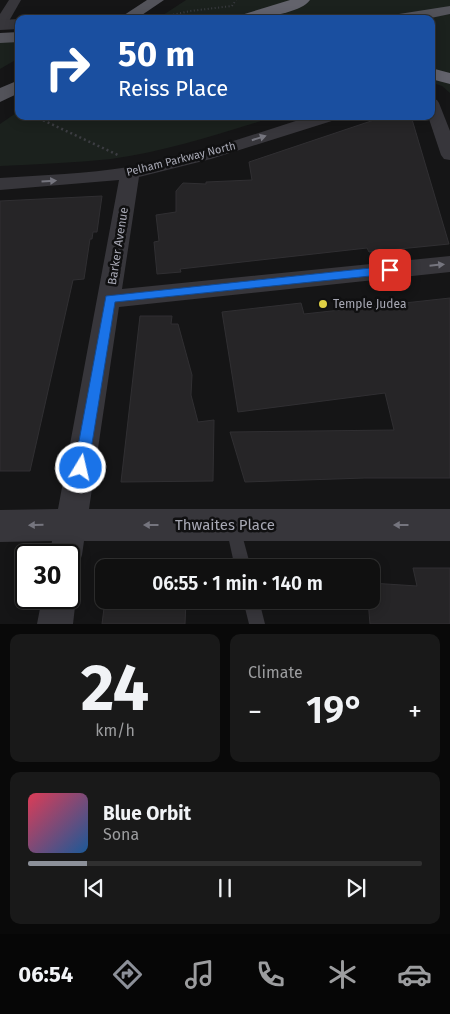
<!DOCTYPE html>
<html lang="en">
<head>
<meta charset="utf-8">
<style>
  :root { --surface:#101010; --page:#191919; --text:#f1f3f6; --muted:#9c9d9f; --line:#303030; --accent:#8c9099 }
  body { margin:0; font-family:"Fira Sans",sans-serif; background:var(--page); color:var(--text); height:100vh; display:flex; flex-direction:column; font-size:19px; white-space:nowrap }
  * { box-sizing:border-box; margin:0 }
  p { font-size:16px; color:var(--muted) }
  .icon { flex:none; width:28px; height:28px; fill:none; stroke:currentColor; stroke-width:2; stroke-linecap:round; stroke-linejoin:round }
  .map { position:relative; height:624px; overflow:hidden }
  .sheet { display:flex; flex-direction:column; gap:10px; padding:10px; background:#090909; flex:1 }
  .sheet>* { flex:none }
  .top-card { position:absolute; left:15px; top:15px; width:420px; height:105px; border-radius:10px; box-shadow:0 2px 12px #0003,0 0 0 1px var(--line); background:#1a4fa0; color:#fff; overflow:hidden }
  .speed { position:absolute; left:15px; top:544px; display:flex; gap:10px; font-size:25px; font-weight:700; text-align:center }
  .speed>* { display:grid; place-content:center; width:65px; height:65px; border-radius:50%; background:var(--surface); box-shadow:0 2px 12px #0003,0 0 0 1px var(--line); line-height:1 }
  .speed .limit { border:2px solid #111; border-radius:8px; background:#fff; color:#111 }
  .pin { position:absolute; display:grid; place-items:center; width:42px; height:42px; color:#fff; margin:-21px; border-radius:10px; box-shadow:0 2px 8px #0006 }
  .me { position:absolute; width:55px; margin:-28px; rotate:9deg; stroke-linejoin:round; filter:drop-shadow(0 0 4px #0008) }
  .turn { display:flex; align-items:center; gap:18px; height:105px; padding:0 20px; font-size:22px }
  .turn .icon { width:65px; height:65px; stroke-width:2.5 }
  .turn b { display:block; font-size:35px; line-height:42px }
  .big { font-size:38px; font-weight:600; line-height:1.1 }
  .sheet .tile { flex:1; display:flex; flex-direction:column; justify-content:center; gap:8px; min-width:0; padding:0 18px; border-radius:10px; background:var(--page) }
  .sheet .dial { align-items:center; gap:0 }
  .dial b { font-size:65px; line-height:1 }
  .song { display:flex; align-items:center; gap:15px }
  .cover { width:60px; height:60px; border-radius:8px; background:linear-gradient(135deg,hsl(350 70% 55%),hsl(210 70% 35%)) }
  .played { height:5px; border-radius:2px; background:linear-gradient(90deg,var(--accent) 15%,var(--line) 15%) }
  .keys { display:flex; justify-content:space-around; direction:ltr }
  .heat { display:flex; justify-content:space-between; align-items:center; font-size:28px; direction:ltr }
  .sheet .tiles { flex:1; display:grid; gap:10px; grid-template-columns:1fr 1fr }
  .tile:last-child { grid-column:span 2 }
  .trip { position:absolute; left:95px; top:559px; width:285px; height:50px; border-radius:10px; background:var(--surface); box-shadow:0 2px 12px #0003,0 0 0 1px var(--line); font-weight:600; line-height:50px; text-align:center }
  .tabs { display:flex; height:80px; justify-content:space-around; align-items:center; background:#060606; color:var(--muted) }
  .tabs .icon { width:35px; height:35px }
  .tabs .on { color:var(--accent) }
  .tabs b { font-size:22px; color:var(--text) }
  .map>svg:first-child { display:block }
  .green { fill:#1b211d }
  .building { fill:#262527; stroke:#302f32 }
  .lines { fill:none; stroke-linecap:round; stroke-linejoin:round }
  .path-far1 { stroke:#3c3d42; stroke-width:2; stroke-dasharray:1 2.5; stroke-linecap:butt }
  .path { stroke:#3c3d42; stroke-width:2.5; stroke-dasharray:2 3; stroke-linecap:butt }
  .service { fill:#37363b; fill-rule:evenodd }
  .minor { fill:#37363b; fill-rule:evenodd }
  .tertiary { fill:#37363b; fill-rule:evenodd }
  .primary { fill:#53535a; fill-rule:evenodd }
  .motorway { fill:#63636c; fill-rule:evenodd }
  .oneway { fill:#75757e }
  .route { fill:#1a73e8; stroke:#114b97 }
  .poi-dot { fill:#dfd044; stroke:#101011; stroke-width:2 }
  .labels { text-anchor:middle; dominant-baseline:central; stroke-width:5; stroke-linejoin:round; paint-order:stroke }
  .far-street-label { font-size:11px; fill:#a8a9b5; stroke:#101011 }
  .street-label { font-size:12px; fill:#a8a9b5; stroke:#101011 }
  .poi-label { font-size:12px; fill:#a8a9b5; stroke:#101011; text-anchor:start }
  .near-street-label { font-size:15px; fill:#a8a9b5; stroke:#101011 }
</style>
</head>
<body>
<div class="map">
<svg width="450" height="624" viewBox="0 0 450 624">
  <rect width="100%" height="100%" fill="#151516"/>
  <g class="green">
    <path d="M186 0H450V93L442 86 433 83 431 86V19H157Z"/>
    <path d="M0 41H19V58L0 69Z"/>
    <path d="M19 111V116H277C222 133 168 151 111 159 74 163 37 164 0 166V124Z"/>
  </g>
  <g class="building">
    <path d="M386 116H411L449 244 369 252 367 248 180 269 181 272 157 274 154 242 159 241 156 215 176 212V191L183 183 206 184V182L252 180 249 162Z"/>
    <path d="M102 196 97 232H93L92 239H90L84 279 73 280 30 471H0V201Z"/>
    <path d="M450 298V478H365L245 482 230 432 394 430 385 393 238 412 222 312 301 303 304 314Z"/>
    <path d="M140 316H172L171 324H178L192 375 191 395 198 422 214 420 213 481 121 482Z"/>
    <path d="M413 568H450V624H370L368 600H371V583L417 586Z"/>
    <path d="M105 600H186L185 624H102Z"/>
  </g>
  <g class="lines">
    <g class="path-far1">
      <path d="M163 17 190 11 232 6 236 0"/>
      <path d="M98 19 103 16 109 17"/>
    </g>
    <path class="path" d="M34 116 120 156"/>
    <g class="service">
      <path d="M233 520 238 522 240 527 251 568H235L226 527 228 522Z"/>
      <path d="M243 600H259L265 624H249Z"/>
    </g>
    <g class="minor">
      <path d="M9 0H21L5 28 0 29V14Z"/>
      <path d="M431 98 437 100 439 103 450 131V160L444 159 441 155 428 116H431Z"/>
      <path d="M311 116H337L335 120 211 159 139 177 122 289 450 256V272L119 307 89 509H450V541H84L82 555 78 567 69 570V555H50L52 541 0 542V510L58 509 119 180 0 190V178C43 175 86 174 129 167 191 157 251 135 311 116Z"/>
      <path d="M69 585 71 586 76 598 73 624H37L42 598H69Z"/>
    </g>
    <path class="tertiary" d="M19 19V29L0 30V20Z"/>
    <g class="primary">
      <path d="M147 0H164L136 19H118Z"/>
      <path d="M450 6V14L426 19H392L394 16 399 14Z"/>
      <path d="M19 32V42L0 43V33Z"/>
      <path d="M19 80V93L0 102V88Z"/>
    </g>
    <g class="motorway">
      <path d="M290 0H310C299 15 253 19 236 19L238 16Z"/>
      <path d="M431 68 450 73V84L431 79Z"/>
    </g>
  </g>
  <defs><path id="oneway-solid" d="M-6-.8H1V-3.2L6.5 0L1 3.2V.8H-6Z" transform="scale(1.25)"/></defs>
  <g class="oneway">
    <use href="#oneway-solid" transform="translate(259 138) rotate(-17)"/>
    <use href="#oneway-solid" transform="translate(49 181) rotate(-4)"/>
    <use href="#oneway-solid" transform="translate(437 265) rotate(-6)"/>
    <use href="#oneway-solid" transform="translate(36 525) rotate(179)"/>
    <use href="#oneway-solid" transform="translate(151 525) rotate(-180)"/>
    <use href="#oneway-solid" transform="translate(401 525) rotate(180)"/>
  </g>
  <path class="route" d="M390 266 395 270 390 274 115 302 88 468 86 473 81 475 76 473 74 468 106 296Z"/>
  <circle class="poi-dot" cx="323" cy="304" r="5"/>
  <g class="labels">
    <g class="far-street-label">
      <text transform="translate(181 159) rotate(-14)">Pelham Parkway North</text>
    </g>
    <g class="street-label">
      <text transform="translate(118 246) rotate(-81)">Barker Avenue</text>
    </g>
    <g class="poi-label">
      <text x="333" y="304">Temple Judea</text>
    </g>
    <g class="near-street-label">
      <text x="225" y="525">Thwaites Place</text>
    </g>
  </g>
</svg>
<div class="speed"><div class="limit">30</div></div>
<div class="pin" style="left:390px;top:270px;background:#d93025"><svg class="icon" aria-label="arrive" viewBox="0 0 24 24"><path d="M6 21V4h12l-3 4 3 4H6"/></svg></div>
<svg class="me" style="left:81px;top:468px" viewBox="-20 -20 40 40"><circle r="17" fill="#1a73e8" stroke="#fff" stroke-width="3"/><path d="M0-11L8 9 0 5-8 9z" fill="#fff"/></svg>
<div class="trip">06:55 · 1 min · 140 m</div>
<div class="top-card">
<div class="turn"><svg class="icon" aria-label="right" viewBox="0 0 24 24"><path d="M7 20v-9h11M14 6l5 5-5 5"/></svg><div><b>50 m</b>Reiss Place</div></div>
</div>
</div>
<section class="sheet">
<div class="tiles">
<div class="tile dial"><b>24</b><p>km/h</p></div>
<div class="tile"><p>Climate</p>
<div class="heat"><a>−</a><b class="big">19°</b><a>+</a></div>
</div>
<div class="tile">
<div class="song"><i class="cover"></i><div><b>Blue Orbit</b><p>Sona</p></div></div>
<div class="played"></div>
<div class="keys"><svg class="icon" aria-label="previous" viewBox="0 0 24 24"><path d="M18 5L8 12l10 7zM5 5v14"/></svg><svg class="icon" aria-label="pause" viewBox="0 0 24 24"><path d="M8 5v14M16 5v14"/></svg><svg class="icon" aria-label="next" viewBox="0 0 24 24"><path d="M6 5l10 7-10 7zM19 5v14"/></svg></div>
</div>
</div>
</section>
<nav class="tabs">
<b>06:54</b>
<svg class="icon on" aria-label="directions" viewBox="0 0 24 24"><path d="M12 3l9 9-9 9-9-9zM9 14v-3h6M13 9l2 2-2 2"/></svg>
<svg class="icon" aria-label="music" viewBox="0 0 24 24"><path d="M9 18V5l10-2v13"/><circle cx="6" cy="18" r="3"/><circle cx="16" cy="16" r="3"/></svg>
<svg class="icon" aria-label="phone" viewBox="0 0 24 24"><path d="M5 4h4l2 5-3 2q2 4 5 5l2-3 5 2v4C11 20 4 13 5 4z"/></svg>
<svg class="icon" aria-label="climate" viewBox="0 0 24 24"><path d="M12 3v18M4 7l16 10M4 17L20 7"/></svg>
<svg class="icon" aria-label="car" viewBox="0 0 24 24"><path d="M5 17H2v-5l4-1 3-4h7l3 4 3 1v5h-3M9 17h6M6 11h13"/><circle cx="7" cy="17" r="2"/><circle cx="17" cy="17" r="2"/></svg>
</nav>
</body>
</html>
